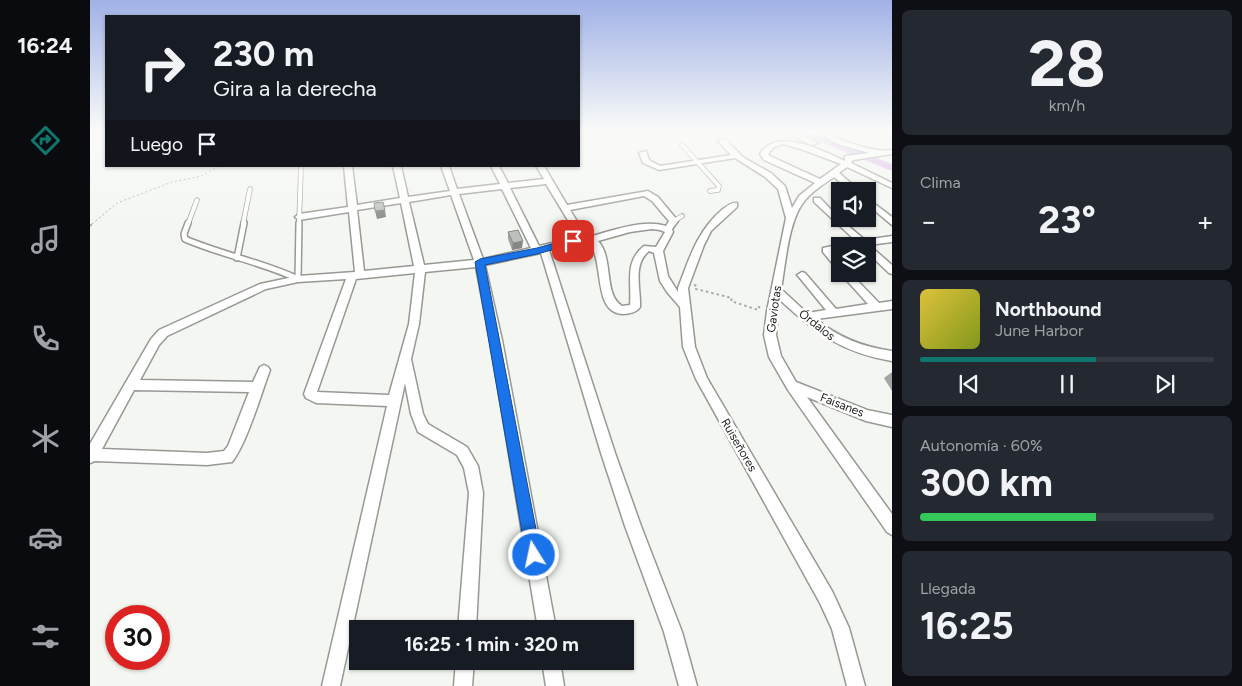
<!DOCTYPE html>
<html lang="es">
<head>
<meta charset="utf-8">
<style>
  :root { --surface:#171b24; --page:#242831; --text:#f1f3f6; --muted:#9ea1a6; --line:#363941; --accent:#0f766e }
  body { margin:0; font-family:Figtree,sans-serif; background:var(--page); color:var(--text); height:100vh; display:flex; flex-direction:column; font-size:19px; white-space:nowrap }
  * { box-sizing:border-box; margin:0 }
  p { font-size:16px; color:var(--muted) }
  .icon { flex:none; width:28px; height:28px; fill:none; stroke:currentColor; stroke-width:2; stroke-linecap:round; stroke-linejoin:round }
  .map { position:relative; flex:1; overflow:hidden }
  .sheet { display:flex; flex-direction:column; gap:10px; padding:10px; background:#0d0f14; width:350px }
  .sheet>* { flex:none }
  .banner { position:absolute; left:15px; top:15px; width:475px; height:152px; border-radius:0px; box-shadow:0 1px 4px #0004; background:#171b24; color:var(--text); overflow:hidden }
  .buttons { position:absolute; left:741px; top:182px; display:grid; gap:10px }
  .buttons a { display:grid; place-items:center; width:45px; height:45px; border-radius:0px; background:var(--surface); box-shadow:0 1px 4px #0004; font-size:25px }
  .speed { position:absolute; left:15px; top:605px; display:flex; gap:10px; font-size:25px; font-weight:700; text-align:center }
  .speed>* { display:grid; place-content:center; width:65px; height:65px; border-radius:50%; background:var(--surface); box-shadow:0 1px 4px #0004; line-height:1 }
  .speed .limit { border:8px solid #d22; background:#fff; color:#111 }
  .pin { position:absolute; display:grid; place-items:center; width:42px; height:42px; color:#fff; margin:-21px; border-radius:10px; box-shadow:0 2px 8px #0006 }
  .me { position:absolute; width:55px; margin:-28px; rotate:350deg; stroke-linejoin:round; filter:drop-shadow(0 0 4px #0008) }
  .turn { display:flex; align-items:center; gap:18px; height:105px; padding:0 25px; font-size:22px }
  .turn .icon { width:65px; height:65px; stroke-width:2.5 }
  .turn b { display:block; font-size:35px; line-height:42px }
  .then { display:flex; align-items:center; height:48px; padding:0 25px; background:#0003; gap:10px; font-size:19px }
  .big { font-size:38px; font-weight:700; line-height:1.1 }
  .sheet .widget { flex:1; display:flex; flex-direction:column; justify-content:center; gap:8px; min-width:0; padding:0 18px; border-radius:8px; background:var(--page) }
  .sheet .dial { align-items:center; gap:0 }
  .dial b { font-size:65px; line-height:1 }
  .song { display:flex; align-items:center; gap:15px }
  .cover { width:60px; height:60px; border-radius:8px; background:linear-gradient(135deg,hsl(50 70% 55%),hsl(70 70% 35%)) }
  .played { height:5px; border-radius:2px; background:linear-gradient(90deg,var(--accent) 60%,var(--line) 60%) }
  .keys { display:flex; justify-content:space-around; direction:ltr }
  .heat { display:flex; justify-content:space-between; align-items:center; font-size:28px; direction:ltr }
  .charge { height:8px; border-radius:4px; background:linear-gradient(90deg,#34c759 60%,var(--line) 0) }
  .trip { position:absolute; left:259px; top:620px; width:285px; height:50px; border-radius:0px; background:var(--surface); box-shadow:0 1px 4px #0004; font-weight:700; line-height:50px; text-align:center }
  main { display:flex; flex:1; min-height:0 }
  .dock { display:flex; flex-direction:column; width:90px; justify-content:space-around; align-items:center; background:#090b0e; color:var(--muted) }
  .dock .icon { width:35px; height:35px }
  .dock .current { color:var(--accent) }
  .dock b { font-size:22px; color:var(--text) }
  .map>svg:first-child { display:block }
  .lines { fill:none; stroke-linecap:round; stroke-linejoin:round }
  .river { fill:#d5ace4; fill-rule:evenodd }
  .lane-far1-casing { stroke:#969994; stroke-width:5.5 }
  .lane-casing { stroke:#969994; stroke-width:8 }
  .street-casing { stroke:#969994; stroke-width:3 }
  .path-far1 { stroke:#a9aba7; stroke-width:1; stroke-dasharray:2 2.5; stroke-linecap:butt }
  .path { stroke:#a9aba7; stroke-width:2; stroke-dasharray:2.5 3; stroke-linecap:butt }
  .lane-far1 { stroke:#fff; stroke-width:4 }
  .lane { stroke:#fff; stroke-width:5 }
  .street { fill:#fff; fill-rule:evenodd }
  .wall { fill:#a3a6a2 }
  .shaded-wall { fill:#848784 }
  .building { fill:#bdc1bc; stroke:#848784 }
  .route { fill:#1a73e8; stroke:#114b97 }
  .labels { text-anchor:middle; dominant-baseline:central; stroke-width:5; stroke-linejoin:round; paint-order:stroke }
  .street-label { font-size:12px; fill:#202220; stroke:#fff }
</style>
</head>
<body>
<main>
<nav class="dock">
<b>16:24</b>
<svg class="icon current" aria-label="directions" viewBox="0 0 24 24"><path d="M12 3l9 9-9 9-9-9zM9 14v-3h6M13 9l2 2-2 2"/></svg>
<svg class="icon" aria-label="music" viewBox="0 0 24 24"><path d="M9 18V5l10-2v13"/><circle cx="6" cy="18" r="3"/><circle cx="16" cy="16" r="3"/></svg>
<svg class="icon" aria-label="phone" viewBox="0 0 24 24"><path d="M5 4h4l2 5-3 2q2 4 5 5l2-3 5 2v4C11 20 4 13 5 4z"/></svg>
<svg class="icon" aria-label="climate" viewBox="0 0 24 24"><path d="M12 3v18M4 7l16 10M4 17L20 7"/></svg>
<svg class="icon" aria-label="car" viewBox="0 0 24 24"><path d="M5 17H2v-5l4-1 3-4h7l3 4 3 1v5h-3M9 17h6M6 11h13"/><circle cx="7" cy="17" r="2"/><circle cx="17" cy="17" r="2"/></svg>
<svg class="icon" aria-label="filters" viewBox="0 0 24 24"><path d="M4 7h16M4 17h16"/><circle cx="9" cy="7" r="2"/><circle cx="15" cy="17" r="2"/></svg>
</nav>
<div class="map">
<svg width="802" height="686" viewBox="0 0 802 686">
  <rect width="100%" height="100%" fill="#f3f6f1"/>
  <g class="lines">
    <path class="river" d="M703 131H717L802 164V171Z"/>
    <defs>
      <g id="lane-far1">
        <path d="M592 145 629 186 628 190 620 191"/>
        <path d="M584 221 592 216"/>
        <path d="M98 224 107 200"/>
        <path d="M153 224 160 189"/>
        <path d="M209 224 211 166"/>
      </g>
      <g id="lane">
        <path d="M98 223 94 234 95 239C132 255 172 262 208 279L209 223"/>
        <path d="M147 258 154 223"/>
      </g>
      <g id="street">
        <path d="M694 131H703L728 143 721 145Z"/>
        <path d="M727 131C737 131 743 136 752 140 768 146 785 152 802 150V154L763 160 761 163 802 183V188L757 167 749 173 770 191H761L744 177C734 184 724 190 716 199 698 219 696 262 691 289L717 313 736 310 709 277 707 275 712 272 715 273 746 309 778 304 751 274H761L789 303 802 301V309L726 319C749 338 773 347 802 351V361C753 353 725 333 689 299L686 335 691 356 706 382 777 410 802 415V427L776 421 717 397 802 514V535L797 532 698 390 679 357 674 335 677 311 696 218 688 189 675 177 645 158 569 170 553 163 549 153 556 151 559 160 570 166 641 155 628 141 635 139 654 158 681 173 695 186 702 208 709 196 725 183 674 160 670 154C687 126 733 151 755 161V156L779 153 745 143ZM693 144 711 149 751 164 730 179 680 156 678 154 684 147Z"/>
        <path d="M254 166H262L267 205 310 198 303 166H311L318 197 360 191 351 166H359L367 189 410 184 401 166H409L418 183 454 179 446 166H454L477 205 558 191 568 197 588 221 582 229 583 232 573 251 578 276 588 292V288C600 257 607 231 633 209 638 206 641 202 647 203V207L621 231 614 245 598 288 605 347 617 378 641 419 742 591 759 628 775 686H757L742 629 730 603 606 379 593 347 590 307 577 292 570 281 564 253 559 251C542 265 551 289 550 307 547 312 539 314 533 314 502 313 515 261 499 243L493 242 459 250 525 453 551 526 592 632 607 686H589L574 632 535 526 511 453 451 253 395 265 412 340 466 629H448L400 340 386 267 335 272 329 324 321 359 333 414 338 424 377 447 388 466 393 493 386 629H368L379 493 374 468 367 455 328 432 321 414 315 383 250 686H232L297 406 226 403 216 398 214 394 256 279 208 282 176 289 77 336 69 345 50 380 163 382 170 367 174 365 178 367 180 370C171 394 157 443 142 462L117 465 5 461 0 463V444L61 339 69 330 170 284 208 276 265 272 259 212 209 220 205 217 209 214 258 207ZM456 184 488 237 449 246 420 188ZM412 189 441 248 393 259 369 194ZM361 195 384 260 334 265 319 202ZM554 196 562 201 579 221 576 226C557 220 534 227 516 232 509 234 503 237 496 236L480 210ZM311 203 324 266 274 271 267 210ZM562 229 570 230 575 232 566 247 554 246C534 262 542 282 540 305L532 306C513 294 524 258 508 241L540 232ZM325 273 319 324 299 395 227 392 266 279ZM44 390 159 392 138 446 134 451 117 453 12 449Z"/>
        <path d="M724 198H730L750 219 775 240 802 236V242L779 245 802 265V274L799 273 778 253V246H750V250L742 251 750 261V270L747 269 733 252V248L766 241 724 202Z"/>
        <path d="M778 199 802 217V225L778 205Z"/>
        <path d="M366 661H384L382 686H364Z"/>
        <path d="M452 661H470L474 686H456Z"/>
      </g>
    </defs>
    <use href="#lane-far1" class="lane-far1-casing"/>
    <use href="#lane" class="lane-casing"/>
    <use href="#street" class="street-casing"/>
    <path class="path-far1" d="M2 224 27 203 82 182 112 176 129 166"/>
    <g class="path">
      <path d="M0 226 3 223"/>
      <path d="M604 285 607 286 606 289 642 298 641 301 668 310 669 307 673 308"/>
    </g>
    <use href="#lane-far1" class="lane-far1"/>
    <use href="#lane" class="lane"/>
    <use href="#street" class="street"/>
  </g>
  <g class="wall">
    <path d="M418 232 432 248 422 250 418 239Z"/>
    <path d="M802 372V391L794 378Z"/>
  </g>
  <g class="shaded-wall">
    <path d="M295 210 296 217 287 219 285 211Z"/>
    <path d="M433 241 432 248 422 250 423 243Z"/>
  </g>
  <g class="building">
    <path d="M293 202 295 210 285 211 284 203Z"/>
    <path d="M428 230 433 241 423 243 418 232Z"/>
  </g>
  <linearGradient id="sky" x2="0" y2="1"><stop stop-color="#a0b1e6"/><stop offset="0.58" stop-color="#fafbf9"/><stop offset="1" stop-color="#fafbf9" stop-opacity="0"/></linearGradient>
  <rect width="802" height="227" fill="url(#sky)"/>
  <path class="route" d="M483 238 488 241 487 243 447 254 395 265 451 555 449 561 444 563 438 561 436 555 385 262 390 259 447 248Z"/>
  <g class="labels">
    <g class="street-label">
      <text transform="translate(684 309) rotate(-82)">Gaviotas</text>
      <text transform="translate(727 325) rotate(38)">Órdalos</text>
      <text transform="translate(752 405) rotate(21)">Faisanes</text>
      <text transform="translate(649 445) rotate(60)">Ruiseñores</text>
    </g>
  </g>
</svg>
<div class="buttons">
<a><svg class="icon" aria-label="sound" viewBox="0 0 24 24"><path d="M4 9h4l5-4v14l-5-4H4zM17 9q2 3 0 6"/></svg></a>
<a><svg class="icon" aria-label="layers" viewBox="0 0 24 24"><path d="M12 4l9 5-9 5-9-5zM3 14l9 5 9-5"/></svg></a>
</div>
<div class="speed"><div class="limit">30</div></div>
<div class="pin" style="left:483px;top:241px;background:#d93025"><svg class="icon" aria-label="arrive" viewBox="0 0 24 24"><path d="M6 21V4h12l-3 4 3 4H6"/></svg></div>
<svg class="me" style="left:444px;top:555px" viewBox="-20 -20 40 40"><circle r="17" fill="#1a73e8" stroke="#fff" stroke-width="3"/><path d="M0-11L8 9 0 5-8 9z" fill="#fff"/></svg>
<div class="trip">16:25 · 1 min · 320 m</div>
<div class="banner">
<div class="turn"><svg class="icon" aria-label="right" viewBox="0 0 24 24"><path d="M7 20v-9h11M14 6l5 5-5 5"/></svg><div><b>230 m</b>Gira a la derecha</div></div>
<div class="then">Luego<svg class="icon" aria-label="arrive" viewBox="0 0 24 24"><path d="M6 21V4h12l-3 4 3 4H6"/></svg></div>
</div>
</div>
<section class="sheet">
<div class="widget dial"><b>28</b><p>km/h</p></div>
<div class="widget"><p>Clima</p>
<div class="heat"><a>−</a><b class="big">23°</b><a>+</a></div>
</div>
<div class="widget">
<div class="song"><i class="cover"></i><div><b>Northbound</b><p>June Harbor</p></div></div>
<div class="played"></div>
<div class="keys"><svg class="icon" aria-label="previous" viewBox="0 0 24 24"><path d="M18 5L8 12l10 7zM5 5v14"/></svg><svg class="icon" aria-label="pause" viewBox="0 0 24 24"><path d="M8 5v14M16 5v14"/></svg><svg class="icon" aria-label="next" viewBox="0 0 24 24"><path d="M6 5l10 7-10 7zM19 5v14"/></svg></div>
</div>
<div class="widget"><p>Autonomía · 60%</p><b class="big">300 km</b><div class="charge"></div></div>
<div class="widget"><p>Llegada</p><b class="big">16:25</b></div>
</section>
</main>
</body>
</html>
